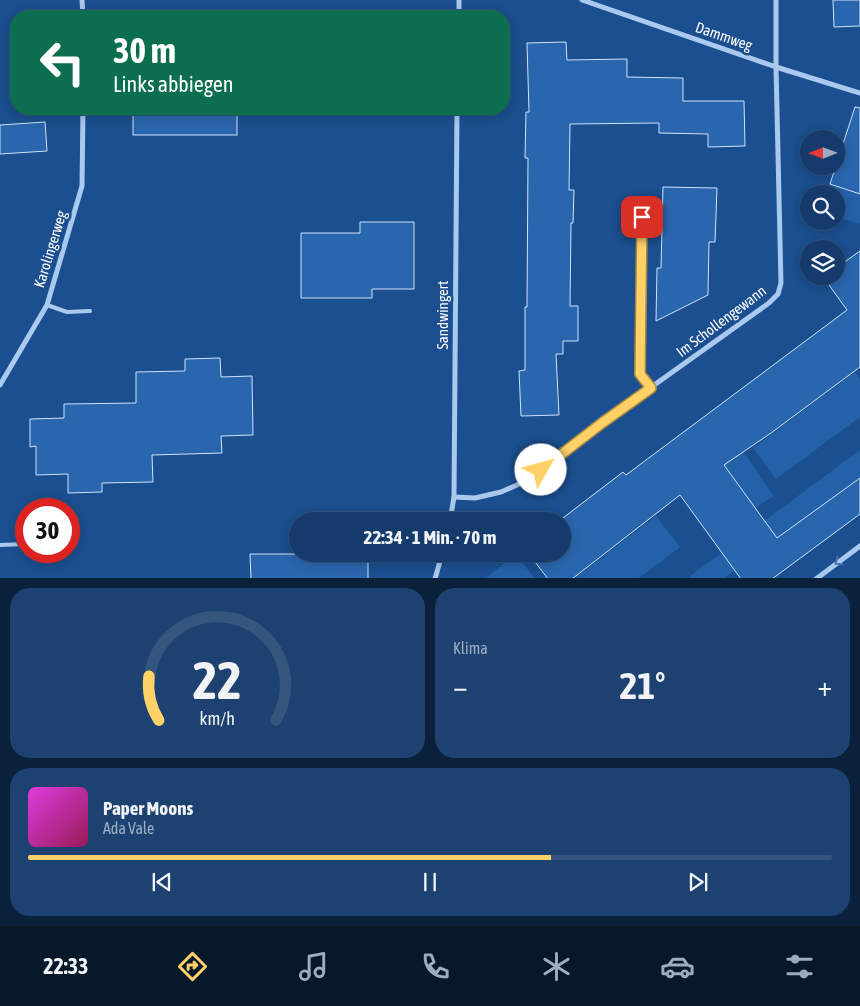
<!DOCTYPE html>
<html lang="de">
<head>
<meta charset="utf-8">
<style>
  :root { --surface:#143b6b; --page:#1d4271; --text:#f1f3f6; --muted:#9dadc1; --line:#33557e; --accent:#ffd166 }
  body { margin:0; font-family:"Asap Condensed",sans-serif; background:var(--page); color:var(--text); height:100vh; display:flex; flex-direction:column; font-size:19px; white-space:nowrap }
  * { box-sizing:border-box; margin:0 }
  p { font-size:16px; color:var(--muted) }
  .icon { flex:none; width:28px; height:28px; fill:none; stroke:currentColor; stroke-width:2; stroke-linecap:round; stroke-linejoin:round }
  .map { position:relative; height:578px; overflow:hidden }
  .drawer { display:flex; flex-direction:column; gap:10px; padding:10px; background:#0b203b; flex:1 }
  .drawer>* { flex:none }
  .guide { position:absolute; left:10px; top:10px; width:500px; height:105px; border-radius:20px; box-shadow:0 2px 12px #0003,0 0 0 1px var(--line); background:#0b6e4f; color:#fff; overflow:hidden }
  .needle { width:32px; rotate:269deg }
  .tools { position:absolute; left:800px; top:130px; display:grid; gap:10px }
  .tools a { display:grid; place-items:center; width:45px; height:45px; border-radius:50%; background:var(--surface); box-shadow:0 2px 12px #0003,0 0 0 1px var(--line); font-size:25px }
  .speed { position:absolute; left:15px; top:498px; display:flex; gap:10px; font-size:25px; font-weight:700; text-align:center }
  .speed>* { display:grid; place-content:center; width:65px; height:65px; border-radius:50%; background:var(--surface); box-shadow:0 2px 12px #0003,0 0 0 1px var(--line); line-height:1 }
  .speed .limit { border:8px solid #d22; background:#fff; color:#111 }
  .pin { position:absolute; display:grid; place-items:center; width:42px; height:42px; color:#fff; margin:-21px; border-radius:10px; box-shadow:0 2px 8px #0006 }
  .me { position:absolute; width:55px; margin:-28px; rotate:52deg; stroke-linejoin:round; filter:drop-shadow(0 0 4px #0008) }
  .turn { display:flex; align-items:center; gap:18px; height:105px; padding:0 20px; font-size:22px }
  .turn .icon { width:65px; height:65px; stroke-width:2.5 }
  .turn b { display:block; font-size:35px; line-height:42px }
  .big { font-size:38px; font-weight:700; line-height:1.1 }
  .drawer .tile { flex:1; display:flex; flex-direction:column; justify-content:center; gap:8px; min-width:0; padding:0 18px; border-radius:20px; background:var(--page) }
  .drawer .dial { align-items:center; gap:0 }
  .dial svg { height:130px; overflow:visible; fill:none; stroke:var(--line); stroke-width:7; stroke-linecap:round; text-anchor:middle }
  .dial text { fill:var(--text); stroke:none }
  .song { display:flex; align-items:center; gap:15px }
  .cover { width:60px; height:60px; border-radius:8px; background:linear-gradient(135deg,hsl(300 70% 55%),hsl(330 70% 35%)) }
  .played { height:5px; border-radius:2px; background:linear-gradient(90deg,var(--accent) 65%,var(--line) 65%) }
  .keys { display:flex; justify-content:space-around; direction:ltr }
  .heat { display:flex; justify-content:space-between; align-items:center; font-size:28px; direction:ltr }
  .drawer .tiles { flex:1; display:grid; gap:10px; grid-template-columns:1fr 1fr }
  .tile:last-child { grid-column:span 2 }
  .trip { position:absolute; left:289px; top:512px; width:282px; height:50px; border-radius:25px; background:var(--surface); box-shadow:0 2px 12px #0003,0 0 0 1px var(--line); font-weight:700; line-height:50px; text-align:center }
  .dock { display:flex; height:80px; justify-content:space-around; align-items:center; background:#08182b; color:var(--muted) }
  .dock .icon { width:35px; height:35px }
  .dock .on { color:var(--accent) }
  .dock b { font-size:22px; color:var(--text) }
  .map>svg:first-child { display:block }
  .green { fill:#2461a8 }
  .building { fill:#2a66ad; stroke:#cfe3fa }
  .lines { fill:none; stroke-linecap:round; stroke-linejoin:round }
  .lane { stroke:#a9c9ee; stroke-width:4 }
  .street { stroke:#a9c9ee; stroke-width:5 }
  .oneway { stroke:#4674ac }
  .route-casing { stroke:#a68842; stroke-width:12 }
  .route { stroke:#ffd166; stroke-width:9 }
  .labels { text-anchor:middle; dominant-baseline:central; stroke-width:5; stroke-linejoin:round; paint-order:stroke }
  .street-label { font-size:15px; fill:#fff; stroke:#1b4f8f }
</style>
</head>
<body>
<div class="map">
<svg width="860" height="579" viewBox="0 0 860 579">
  <rect width="100%" height="100%" fill="#1b4f8f"/>
  <g class="green">
    <path d="M830 184 860 194V224L836 217V194H824Z"/>
    <path d="M855 372 860 379V417L776 479 753 448Z"/>
    <path d="M714 410 774 496 755 508 695 423Z"/>
    <path d="M860 450V478L724 578 686 579Z"/>
    <path d="M656 516 680 547 639 578H575Z"/>
    <path d="M516 554 534 578H486Z"/>
  </g>
  <g class="building">
    <path d="M833 0H860V26L834 27Z"/>
    <path d="M566 42 567 60 627 59V77L683 78V101H744L745 146 708 147V134L659 133V123L570 124 569 190H574L573 223H571L570 306H578V341H563V354H556L559 415 521 416 519 371 525 370V307H527L528 158H525L526 112H529L527 43Z"/>
    <path d="M855 107 860 108V194L830 184Z"/>
    <rect x="133" y="109" width="104" height="26"/>
    <path d="M45 122 47 151 0 154V125Z"/>
    <path d="M663 187 717 188 715 242H709L708 295 656 321 657 268H661Z"/>
    <path d="M360 222H414V289H372V298H301V233H360Z"/>
    <path d="M860 251V367L771 433 724 465 777 538 860 478V514L772 579H741L680 495 572 579H548L529 554H562V521H559L623 472 626 475 847 310 824 278 836 276V268Z"/>
    <path d="M220 358 221 377 252 376 253 435 221 436 222 453 152 455 153 482 102 483V492L68 493V474L36 475V446L30 447V419L64 418V404L136 403V372L185 371V359Z"/>
    <path d="M250 554H337V556H368V579H251Z"/>
  </g>
  <g class="lines">
    <g class="lane">
      <path d="M642 217 640 374 651 389"/>
      <path d="M47 305 67 312 90 311"/>
      <path d="M0 545 26 544"/>
    </g>
    <g class="street">
      <path d="M82 0 83 16"/>
      <path d="M582 0 776 67 860 93"/>
      <path d="M459 16V0"/>
      <path d="M0 385 47 305 82 186 83 109"/>
      <path d="M454 497 475 498 501 492 526 481 601 423 769 303 778 294 781 283 776 67V0"/>
      <path d="M450 521 454 497 457 109"/>
      <path d="M435 579 442 554"/>
      <path d="M816 579 860 546"/>
    </g>
  </g>
  <defs><path id="oneway-chevron" d="M-2-3.5L2.5 0L-2 3.5" fill="none" stroke-width="1.6" stroke-linecap="round" stroke-linejoin="round" transform="scale(1.25)"/></defs>
  <use class="oneway" href="#oneway-chevron" transform="translate(838 562) rotate(144)"/>
  <g class="lines">
    <defs>
      <path id="route" d="M541 470 602 423 651 388 640 374 642 217"/>
    </defs>
    <use href="#route" class="route-casing"/>
    <use href="#route" class="route"/>
  </g>
  <g class="labels">
    <g class="street-label">
      <text transform="translate(724 36) rotate(19)">Dammweg</text>
      <text transform="translate(50 249) rotate(-73)">Karolingerweg</text>
      <text transform="translate(442 315) rotate(-90)">Sandwingert</text>
      <text transform="translate(721 321) rotate(-37)">Im Schollengewann</text>
    </g>
  </g>
</svg>
<div class="tools">
<a><svg class="needle" viewBox="-14 -14 28 28"><path d="M0-13l5 13h-10z" fill="#e53935"/><path d="M0 13l5-13h-10z" fill="#9dadc1"/></svg></a>
<a><svg class="icon" aria-label="search" viewBox="0 0 24 24"><circle cx="10" cy="10" r="6"/><path d="M15 15l6 6"/></svg></a>
<a><svg class="icon" aria-label="layers" viewBox="0 0 24 24"><path d="M12 4l9 5-9 5-9-5zM3 14l9 5 9-5"/></svg></a>
</div>
<div class="speed"><div class="limit">30</div></div>
<div class="pin" style="left:642px;top:217px;background:#d93025"><svg class="icon" aria-label="arrive" viewBox="0 0 24 24"><path d="M6 21V4h12l-3 4 3 4H6"/></svg></div>
<svg class="me" style="left:541px;top:470px" viewBox="-20 -20 40 40"><circle r="19" fill="#fff"/><path d="M0-13L10 11 0 6-10 11z" fill="#ffd166"/></svg>
<div class="trip">22:34 · 1 Min. · 70 m</div>
<div class="guide">
<div class="turn"><svg class="icon" aria-label="left" viewBox="0 0 24 24"><path d="M17 20v-9H6M10 6l-5 5 5 5"/></svg><div><b>30 m</b>Links abbiegen</div></div>
</div>
</div>
<section class="drawer">
<div class="tiles">
<div class="tile dial"><svg viewBox="0 0 100 80">
<path d="M14 69A42 42 0 1 1 86 69"/>
<path d="M14 69A42 42 0 0 1 8 42" stroke="#ffd166"/>
<text x="50" y="56" font-size="32" font-weight="700">22</text>
<text x="50" y="72" font-size="11">km/h</text>
</svg></div>
<div class="tile"><p>Klima</p>
<div class="heat"><a>−</a><b class="big">21°</b><a>+</a></div>
</div>
<div class="tile">
<div class="song"><i class="cover"></i><div><b>Paper Moons</b><p>Ada Vale</p></div></div>
<div class="played"></div>
<div class="keys"><svg class="icon" aria-label="previous" viewBox="0 0 24 24"><path d="M18 5L8 12l10 7zM5 5v14"/></svg><svg class="icon" aria-label="pause" viewBox="0 0 24 24"><path d="M8 5v14M16 5v14"/></svg><svg class="icon" aria-label="next" viewBox="0 0 24 24"><path d="M6 5l10 7-10 7zM19 5v14"/></svg></div>
</div>
</div>
</section>
<nav class="dock">
<b>22:33</b>
<svg class="icon on" aria-label="directions" viewBox="0 0 24 24"><path d="M12 3l9 9-9 9-9-9zM9 14v-3h6M13 9l2 2-2 2"/></svg>
<svg class="icon" aria-label="music" viewBox="0 0 24 24"><path d="M9 18V5l10-2v13"/><circle cx="6" cy="18" r="3"/><circle cx="16" cy="16" r="3"/></svg>
<svg class="icon" aria-label="phone" viewBox="0 0 24 24"><path d="M5 4h4l2 5-3 2q2 4 5 5l2-3 5 2v4C11 20 4 13 5 4z"/></svg>
<svg class="icon" aria-label="climate" viewBox="0 0 24 24"><path d="M12 3v18M4 7l16 10M4 17L20 7"/></svg>
<svg class="icon" aria-label="car" viewBox="0 0 24 24"><path d="M5 17H2v-5l4-1 3-4h7l3 4 3 1v5h-3M9 17h6M6 11h13"/><circle cx="7" cy="17" r="2"/><circle cx="17" cy="17" r="2"/></svg>
<svg class="icon" aria-label="filters" viewBox="0 0 24 24"><path d="M4 7h16M4 17h16"/><circle cx="9" cy="7" r="2"/><circle cx="15" cy="17" r="2"/></svg>
</nav>
</body>
</html>
